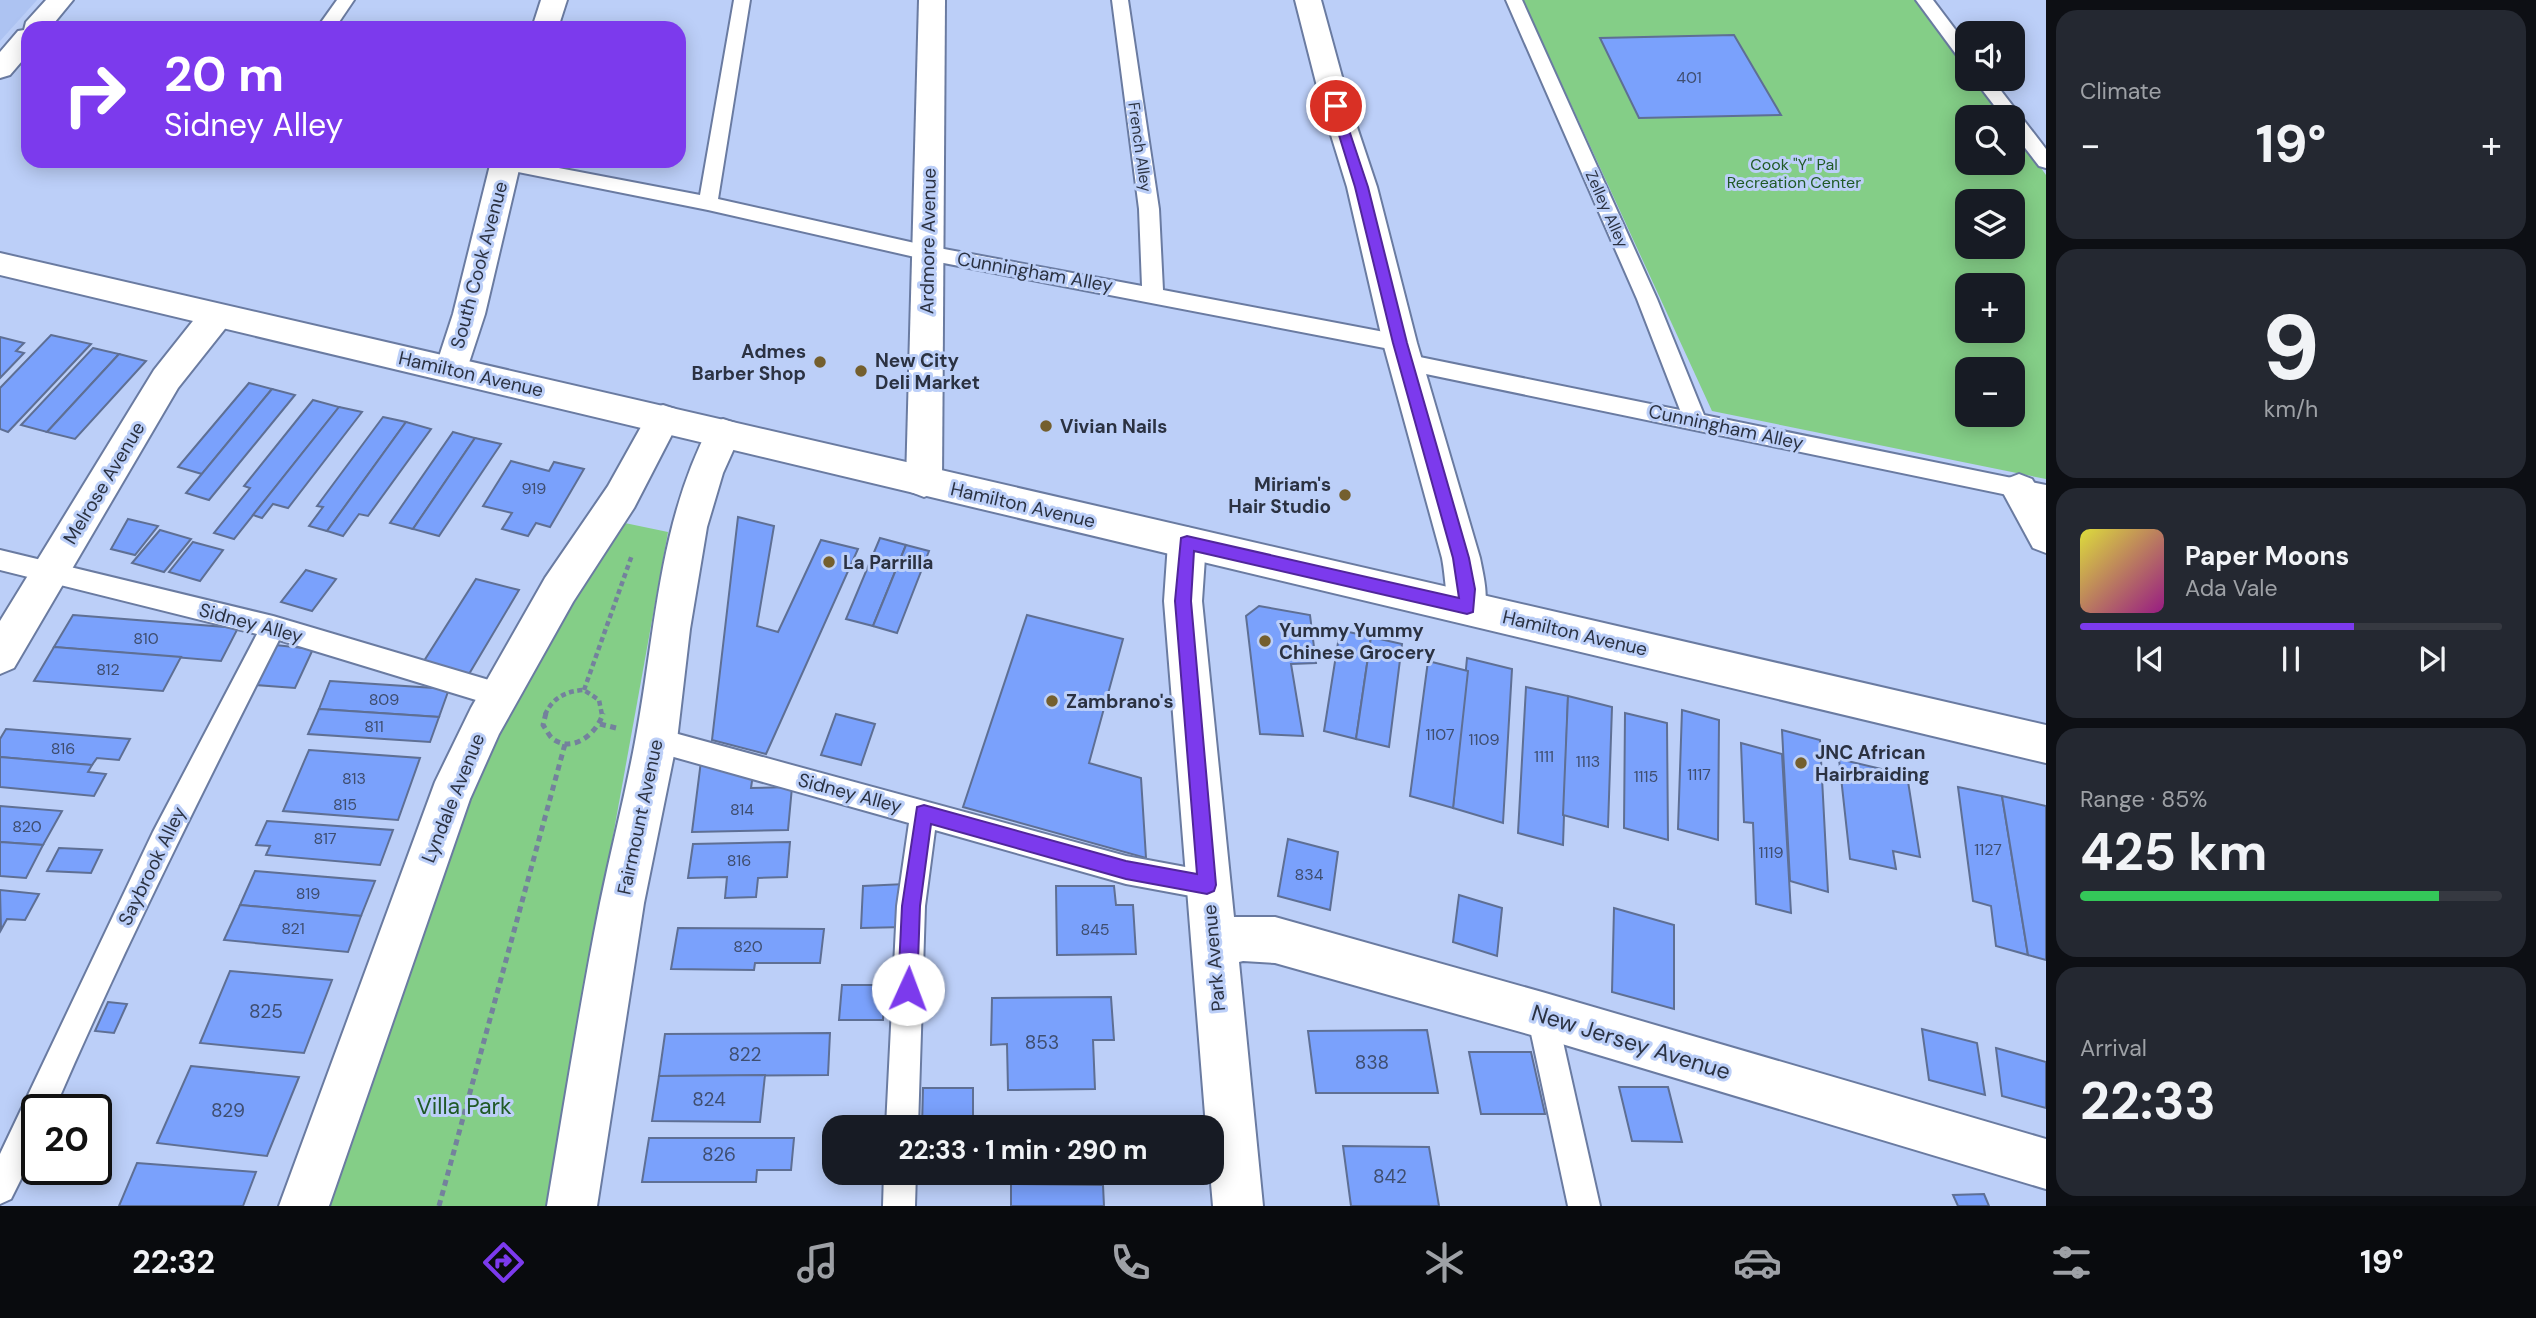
<!DOCTYPE html>
<html lang="en">
<head>
<meta charset="utf-8">
<style>
  :root { --surface:#171b24; --page:#242831; --text:#f1f3f6; --muted:#9ea1a6; --line:#363941; --accent:#7c3aed }
  body { margin:0; font-family:"DM Sans",sans-serif; background:var(--page); color:var(--text); height:100vh; display:flex; flex-direction:column; font-size:26px; white-space:nowrap }
  * { box-sizing:border-box; margin:0 }
  p { font-size:23px; color:var(--muted) }
  .icon { flex:none; width:38px; height:38px; fill:none; stroke:currentColor; stroke-width:2; stroke-linecap:round; stroke-linejoin:round }
  .map { position:relative; flex:1; overflow:hidden }
  .sheet { display:flex; flex-direction:column; gap:10px; padding:10px; background:#0d0f14; width:490px }
  .sheet>* { flex:none }
  .top-card { position:absolute; left:21px; top:21px; width:665px; height:147px; border-radius:21px; box-shadow:0 4px 18px #0003; background:#7c3aed; color:#fff; overflow:hidden }
  .tools { position:absolute; left:1955px; top:21px; display:grid; gap:14px }
  .tools a { display:grid; place-items:center; width:70px; height:70px; border-radius:14px; background:var(--surface); box-shadow:0 4px 18px #0003; font-size:35px }
  .speed { position:absolute; left:21px; top:1094px; display:flex; gap:14px; font-size:35px; font-weight:700; text-align:center }
  .speed>* { display:grid; place-content:center; width:91px; height:91px; border-radius:50%; background:var(--surface); box-shadow:0 4px 18px #0003; line-height:1 }
  .speed .limit { border:4px solid #111; border-radius:10px; background:#fff; color:#111 }
  .pin { position:absolute; display:grid; place-items:center; width:60px; height:60px; color:#fff; margin:-30px; border:4px solid #fff; border-radius:50%; box-shadow:0 2px 7px #0007 }
  .me { position:absolute; width:77px; margin:-38px; rotate:2deg; stroke-linejoin:round; filter:drop-shadow(0 0 5px #0008) }
  .turn { display:flex; align-items:center; gap:24px; height:147px; padding:0 28px; font-size:32px }
  .turn .icon { width:91px; height:91px; stroke-width:2.5 }
  .turn b { display:block; font-size:49px; line-height:60px }
  .big { font-size:52px; font-weight:700; line-height:1.1 }
  .sheet .widget { flex:1; display:flex; flex-direction:column; justify-content:center; gap:10px; min-width:0; padding:0 24px; border-radius:21px; background:var(--page) }
  .sheet .dial { align-items:center; gap:0 }
  .dial b { font-size:91px; line-height:1 }
  .song { display:flex; align-items:center; gap:21px }
  .cover { width:84px; height:84px; border-radius:10px; background:linear-gradient(135deg,hsl(60 70% 55%),hsl(310 70% 35%)) }
  .played { height:7px; border-radius:4px; background:linear-gradient(90deg,var(--accent) 65%,var(--line) 65%) }
  .keys { display:flex; justify-content:space-around; direction:ltr }
  .heat { display:flex; justify-content:space-between; align-items:center; font-size:38px; direction:ltr }
  .charge { height:10px; border-radius:5px; background:linear-gradient(90deg,#34c759 85%,var(--line) 0) }
  .trip { position:absolute; left:822px; top:1115px; width:402px; height:70px; border-radius:21px; background:var(--surface); box-shadow:0 4px 18px #0003; font-weight:700; line-height:70px; text-align:center }
  .tab-bar { display:flex; height:112px; justify-content:space-around; align-items:center; background:#090b0e; color:var(--muted) }
  .tab-bar .icon { width:49px; height:49px }
  .tab-bar .selected { color:var(--accent) }
  .tab-bar b { font-size:32px; color:var(--text) }
  main { display:flex; flex:1; min-height:0 }
  .map>svg:first-child { display:block }
  .built { fill:#adc3f2 }
  .green { fill:#84ce87; fill-rule:evenodd }
  .building { fill:#7aa1fc; stroke:#5e6f94; stroke-width:2 }
  .lines { fill:none; stroke-linecap:round; stroke-linejoin:round }
  .service-casing { stroke:#6a7ba1; stroke-width:4 }
  .minor-casing { stroke:#6a7ba1; stroke-width:4 }
  .secondary-casing { stroke:#6a7ba1; stroke-width:4 }
  .path-far1 { stroke:#74819d; stroke-width:4.5; stroke-dasharray:5 3.5; stroke-linecap:butt }
  .path { stroke:#74819d; stroke-width:5; stroke-dasharray:6 4.5; stroke-linecap:butt }
  .service { fill:#fff; fill-rule:evenodd }
  .minor { fill:#fff; fill-rule:evenodd }
  .secondary { fill:#fff; fill-rule:evenodd }
  .route { fill:#7c3aed; stroke:#51269a; stroke-width:2 }
  .poi-dot { fill:#745f2e; stroke:#bccff8; stroke-width:2.5 }
  .labels { text-anchor:middle; dominant-baseline:central; stroke-width:6; stroke-linejoin:round; paint-order:stroke }
  .number-label { font-size:16px; fill:#3f4e70 }
  .far-street-label { font-size:16px; fill:#2b3242; stroke:#bccff8 }
  .far-park-label { font-size:16px; fill:#205a26; stroke:#bccff8 }
  .street-label { font-size:19px; fill:#2b3242; stroke:#bccff8 }
  .poi-label { font-size:19px; font-weight:bold; fill:#2b3242; stroke:#bccff8; text-anchor:start }
  .near-number-label { font-size:19px; fill:#3f4e70 }
  .near-street-label { font-size:23px; fill:#2b3242; stroke:#bccff8 }
  .near-park-label { font-size:23px; fill:#205a26; stroke:#bccff8 }
</style>
</head>
<body>
<main>
<div class="map">
<svg width="2046" height="1206" viewBox="0 0 2046 1206">
  <rect width="100%" height="100%" fill="#bccff8"/>
  <path class="built" d="M0 0H37L0 41Z"/>
  <g class="green">
    <path d="M1523 0H1918L1967 67V79H1976L2004 117H1967V163H2012L2013 129 2046 175V479L1712 411ZM1967 201H2012V247H1967ZM1967 285H2012V331H1967ZM1967 369H2012V415H1967Z"/>
    <path d="M620 522 668 532 546 1206H326L477 766Z"/>
  </g>
  <g class="building">
    <path d="M1734 35 1781 115 1639 118 1600 38Z"/>
    <path d="M51 335 91 344 8 432 0 429V388Z"/>
    <path d="M0 337 24 343 16 351 24 353 0 378Z"/>
    <path d="M93 348 119 354 47 432 21 425Z"/>
    <path d="M119 354 146 361 75 439 47 432Z"/>
    <path d="M249 383 272 389 202 474 178 467Z"/>
    <path d="M272 389 295 395 209 500 186 493Z"/>
    <path d="M313 400 339 407 234 539 214 533 250 488 244 486Z"/>
    <path d="M339 407 362 412 288 508 273 504 262 518 253 515Z"/>
    <path d="M383 417 406 422 327 531 309 526 323 507 317 506Z"/>
    <path d="M406 422 431 429 368 516 359 514 343 536 327 531Z"/>
    <path d="M453 432 475 438 413 529 390 523Z"/>
    <path d="M475 438 501 444 439 536 413 529Z"/>
    <path d="M511 461 549 471 554 462 584 469 550 527 536 523 528 536 502 529 512 513 483 506Z"/>
    <path d="M738 517 774 526 757 626 778 632 821 540 858 549 766 754 712 740Z"/>
    <path d="M128 519 158 526 135 555 111 549Z"/>
    <path d="M160 530 191 539 164 572 132 563Z"/>
    <path d="M880 538 906 545 873 626 846 619Z"/>
    <path d="M193 542 223 550 200 581 169 572Z"/>
    <path d="M906 545 929 551 897 633 873 626Z"/>
    <path d="M306 570 336 579 312 611 281 602Z"/>
    <path d="M476 579 519 590 469 674 424 661Z"/>
    <path d="M1259 606 1310 615 1316 663 1291 664 1303 736 1260 734 1246 616Z"/>
    <path d="M73 615 238 628 221 661 54 647Z"/>
    <path d="M1027 615 1123 639 1089 763 1141 778 1146 858 963 807Z"/>
    <path d="M1340 630 1371 637 1356 739 1324 731Z"/>
    <path d="M1371 637 1402 644 1389 747 1356 739Z"/>
    <path d="M275 645 313 649 295 688 256 685Z"/>
    <path d="M54 647 181 657 163 691 34 681Z"/>
    <path d="M1467 658 1512 669 1503 823 1453 808Z"/>
    <path d="M1428 661 1468 671 1453 808 1410 796Z"/>
    <path d="M330 681 449 689 439 717 319 709Z"/>
    <path d="M1526 687 1568 696 1563 845 1518 833Z"/>
    <path d="M1568 696 1612 707 1608 827 1563 815Z"/>
    <path d="M319 709 439 717 430 742 308 734Z"/>
    <path d="M1682 710 1719 720 1718 840 1678 829Z"/>
    <path d="M1625 713 1667 723 1668 840 1624 828Z"/>
    <path d="M836 714 875 724 861 765 821 755Z"/>
    <path d="M6 729 130 739 119 760 97 758 92 765 0 757V739Z"/>
    <path d="M1782 730 1820 740 1828 892 1790 881Z"/>
    <path d="M1741 743 1782 754 1791 913 1756 904 1753 823 1744 822Z"/>
    <path d="M309 750 420 758 398 820 283 811Z"/>
    <path d="M0 757 92 765 88 772 106 774 94 796 0 787Z"/>
    <path d="M1839 759 1907 775 1920 857 1893 851 1896 869 1850 859Z"/>
    <path d="M701 761 753 774 751 788 792 787 788 830 692 832Z"/>
    <path d="M1958 787 2002 796 2028 955 1996 946 1991 906 1973 901Z"/>
    <path d="M2002 796 2046 806V960L2028 955Z"/>
    <path d="M0 806 62 811 43 845 0 842Z"/>
    <path d="M267 821 393 830 380 865 266 855 270 846 256 845Z"/>
    <path d="M1288 839 1338 852 1330 910 1278 896Z"/>
    <path d="M0 842 43 845 26 878 0 876Z"/>
    <path d="M790 842 787 877 758 878 756 897 725 898 727 877 688 878 693 844Z"/>
    <path d="M59 848 102 850 91 873 47 871Z"/>
    <path d="M255 871 375 881 361 916 240 905Z"/>
    <path d="M905 884V927L861 928 863 886Z"/>
    <path d="M1056 886H1114L1116 905H1133L1136 954 1057 955Z"/>
    <path d="M0 890 39 894 25 920 7 919 1 930Z"/>
    <path d="M1459 895 1502 908 1497 956 1453 942Z"/>
    <path d="M240 905 361 916 348 952 224 940Z"/>
    <path d="M1614 908 1674 925V1009L1612 992Z"/>
    <path d="M678 928 824 929 820 963H755L754 970 671 969Z"/>
    <path d="M230 971 332 980 304 1053 200 1043Z"/>
    <path d="M842 985H885L883 1020H839Z"/>
    <path d="M1111 997 1114 1040H1093L1095 1089 1008 1090 1007 1044 991 1045 992 998Z"/>
    <path d="M108 1002 127 1004 114 1033 95 1031Z"/>
    <path d="M1922 1029 1977 1043 1985 1095 1929 1080Z"/>
    <path d="M1427 1030 1438 1093H1316L1308 1031Z"/>
    <path d="M830 1033 828 1075 659 1076 665 1034Z"/>
    <path d="M1996 1048 2046 1062V1108L2002 1096Z"/>
    <path d="M1469 1052H1531L1545 1114H1481Z"/>
    <path d="M191 1066 299 1077 267 1156 157 1143Z"/>
    <path d="M765 1075 760 1122 652 1121 659 1076Z"/>
    <path d="M1619 1087H1668L1682 1142 1632 1141Z"/>
    <path d="M923 1088H973V1127H922Z"/>
    <path d="M649 1138H794L791 1170H757L756 1182H642Z"/>
    <path d="M1343 1146 1429 1147 1439 1206H1351Z"/>
    <path d="M137 1163 256 1172 243 1206H119Z"/>
    <path d="M1011 1184 1103 1185 1104 1206H1011Z"/>
    <path d="M1984 1194 1989 1206H1958L1953 1195Z"/>
  </g>
  <g class="lines">
    <defs>
      <g id="service">
        <path d="M337 0H354L335 28H317Z"/>
        <path d="M734 0H750L718 199 928 246 1142 286 1139 209 1112 0H1128L1159 209 1163 290 1400 335 1407 337 1411 343 1407 349 1400 351 928 260 708 210 498 168 496 164 497 161H522L700 195Z"/>
        <path d="M1506 0H1522L1657 299 1704 415 2046 485V503L1397 368 1394 362 1397 356 1405 354 1680 410 1637 299Z"/>
        <path d="M1916 0H1933L1967 45V62L1961 61Z"/>
        <path d="M1974 79H1992L2046 149V168L2039 166 2012 131V117H2003Z"/>
        <path d="M0 550 273 616 499 683 508 687 512 695 508 703 499 707 279 640C201 795 123 950 54 1110H37V1147L11 1199 0 1204V1154L153 832 257 634 0 570Z"/>
        <path d="M656 728 1126 856 1207 871 1217 875 1221 885 1217 895 1207 899 1126 884 935 830 925 906 918 1127H886L897 906 909 823 656 752 647 749 643 740 647 731Z"/>
        <path d="M1542 1000 1553 1004 1557 1015 1600 1206H1568L1527 1015 1531 1004Z"/>
        <path d="M884 1172H916L915 1206H883Z"/>
      </g>
      <g id="minor">
        <path d="M46 0H73L50 28H28V54L10 75 0 78V52L18 31 24 30 26 22Z"/>
        <path d="M541 0H567L558 28H532Z"/>
        <path d="M919 0H945L942 482 937 492 924 497 911 492 906 482Z"/>
        <path d="M1295 0H1321L1350 106 1377 187 1417 343 1480 558C1484 579 1490 599 1481 619L1467 624 1453 619C1445 601 1446 578 1442 558L1383 343 1347 187 1322 106Z"/>
        <path d="M491 161H521L485 314 464 378 452 382 440 378 435 369 453 314Z"/>
        <path d="M216 304 228 307 232 316 228 325 178 388 14 668 0 674V621L154 370 204 307Z"/>
        <path d="M663 405 675 409 680 419 634 508 573 602 499 734 470 799 329 1206H279L435 782 471 708 545 578 608 486 651 409Z"/>
        <path d="M723 419 735 423 741 433 723 473 707 527 690 629 677 740 644 903 597 1206H547C564 1105 580 1003 600 903 611 849 625 796 635 742 656 632 657 526 711 423Z"/>
        <path d="M2019 474 2032 479 2046 503V553L2033 548 2001 489 2006 479Z"/>
        <path d="M1187 527 1200 532 1206 543 1202 601 1234 917H1275L1542 992 2046 1139V1189L1542 1038 1275 963 1243 961 1239 962 1263 1206H1213L1210 1172H1213V1127H1206L1164 601 1168 543 1174 532Z"/>
      </g>
      <path id="secondary" d="M0 253 2046 725V763L0 275Z"/>
    </defs>
    <use href="#service" class="service-casing"/>
    <use href="#minor" class="minor-casing"/>
    <use href="#secondary" class="secondary-casing"/>
    <g class="path-far1">
      <path d="M584 690 632 555"/>
      <path d="M545 715C552 698 566 691 584 690L599 700 602 715"/>
    </g>
    <g class="path">
      <path d="M546 713 543 725C546 729 549 736 553 739 574 754 598 732 603 713"/>
      <path d="M600 724 616 728"/>
      <path d="M439 1206 565 744"/>
    </g>
    <use href="#service" class="service"/>
    <use href="#minor" class="minor"/>
    <use href="#secondary" class="secondary"/>
  </g>
  <path class="route" d="M1336 102 1341 106 1368 187 1407 343 1469 558 1475 589 1473 612 1467 614 1194 551 1191 601 1216 885 1214 891 1207 894 1126 879 931 824 920 906 917 989 914 996 908 998 901 996 898 989 902 906 917 807 924 805 1126 861 1197 874 1175 601 1181 538 1187 536 1459 598 1453 558 1393 343 1355 187 1330 106Z"/>
  <g class="poi-dot">
    <circle cx="820" cy="362" r="7"/>
    <circle cx="861" cy="371" r="7"/>
    <circle cx="1046" cy="426" r="7"/>
    <circle cx="1345" cy="495" r="7"/>
    <circle cx="829" cy="562" r="7"/>
    <circle cx="1265" cy="641" r="7"/>
    <circle cx="1052" cy="701" r="7"/>
    <circle cx="1801" cy="763" r="7"/>
  </g>
  <g class="labels">
    <g class="number-label">
      <text x="1689" y="77">401</text>
      <text x="534" y="488">919</text>
      <text x="146" y="638">810</text>
      <text x="108" y="669">812</text>
      <text x="384" y="699">809</text>
      <text x="374" y="726">811</text>
      <text x="1440" y="734">1107</text>
      <text x="1484" y="739">1109</text>
      <text x="63" y="748">816</text>
      <text x="1544" y="756">1111</text>
      <text x="1588" y="761">1113</text>
      <text x="1699" y="774">1117</text>
      <text x="1646" y="776">1115</text>
      <text x="354" y="778">813</text>
      <text x="345" y="804">815</text>
      <text x="742" y="809">814</text>
      <text x="27" y="826">820</text>
      <text x="325" y="838">817</text>
      <text x="1988" y="849">1127</text>
      <text x="1771" y="852">1119</text>
      <text x="739" y="860">816</text>
      <text x="1309" y="874">834</text>
      <text x="308" y="893">819</text>
      <text x="293" y="928">821</text>
      <text x="1095" y="929">845</text>
      <text x="748" y="946">820</text>
    </g>
    <g class="far-street-label">
      <text transform="translate(1140 147) rotate(82)">French Alley</text>
      <text transform="translate(1607 209) rotate(66)">Zelley Alley</text>
    </g>
    <g class="far-park-label">
      <text x="1794" y="164">Cook "Y" Pal<tspan x="1794" dy="18">Recreation Center</tspan></text>
    </g>
    <g class="street-label">
      <text transform="translate(928 241) rotate(-89)">Ardmore Avenue</text>
      <text transform="translate(479 265) rotate(-75)">South Cook Avenue</text>
      <text transform="translate(1035 272) rotate(10)">Cunningham Alley</text>
      <text transform="translate(471 374) rotate(13)">Hamilton Avenue</text>
      <text transform="translate(1726 427) rotate(12)">Cunningham Alley</text>
      <text transform="translate(104 483) rotate(-59)">Melrose Avenue</text>
      <text transform="translate(1023 505) rotate(13)">Hamilton Avenue</text>
      <text transform="translate(251 623) rotate(15)">Sidney Alley</text>
      <text transform="translate(1575 633) rotate(13)">Hamilton Avenue</text>
      <text transform="translate(850 793) rotate(15)">Sidney Alley</text>
      <text transform="translate(453 798) rotate(-68)">Lyndale Avenue</text>
      <text transform="translate(640 817) rotate(-78)">Fairmount Avenue</text>
      <text transform="translate(152 866) rotate(-64)">Saybrook Alley</text>
      <text transform="translate(1214 958) rotate(-95)">Park Avenue</text>
    </g>
    <g class="poi-label">
      <text x="806" y="351" text-anchor="end">Admes<tspan x="806" dy="22">Barber Shop</tspan></text>
      <text x="875" y="360">New City<tspan x="875" dy="22">Deli Market</tspan></text>
      <text x="1060" y="426">Vivian Nails</text>
      <text x="1331" y="484" text-anchor="end">Miriam's<tspan x="1331" dy="22">Hair Studio</tspan></text>
      <text x="843" y="562">La Parrilla</text>
      <text x="1279" y="630">Yummy Yummy<tspan x="1279" dy="22">Chinese Grocery</tspan></text>
      <text x="1066" y="701">Zambrano's</text>
      <text x="1815" y="752">JNC African<tspan x="1815" dy="22">Hairbraiding</tspan></text>
    </g>
    <g class="near-number-label">
      <text x="266" y="1011">825</text>
      <text x="1042" y="1042">853</text>
      <text x="745" y="1054">822</text>
      <text x="1372" y="1062">838</text>
      <text x="709" y="1099">824</text>
      <text x="228" y="1110">829</text>
      <text x="719" y="1154">826</text>
      <text x="1390" y="1176">842</text>
    </g>
    <g class="near-street-label">
      <text transform="translate(1631 1042) rotate(17)">New Jersey Avenue</text>
    </g>
    <g class="near-park-label">
      <text x="464" y="1106">Villa Park</text>
    </g>
  </g>
</svg>
<div class="tools">
<a><svg class="icon" aria-label="sound" viewBox="0 0 24 24"><path d="M4 9h4l5-4v14l-5-4H4zM17 9q2 3 0 6"/></svg></a>
<a><svg class="icon" aria-label="search" viewBox="0 0 24 24"><circle cx="10" cy="10" r="6"/><path d="M15 15l6 6"/></svg></a>
<a><svg class="icon" aria-label="layers" viewBox="0 0 24 24"><path d="M12 4l9 5-9 5-9-5zM3 14l9 5 9-5"/></svg></a>
<a>+</a>
<a>−</a>
</div>
<div class="speed"><div class="limit">20</div></div>
<div class="pin" style="left:1336px;top:106px;background:#d93025"><svg class="icon" aria-label="arrive" viewBox="0 0 24 24"><path d="M6 21V4h12l-3 4 3 4H6"/></svg></div>
<svg class="me" style="left:908px;top:989px" viewBox="-20 -20 40 40"><circle r="19" fill="#fff"/><path d="M0-13L10 11 0 6-10 11z" fill="#7c3aed"/></svg>
<div class="trip">22:33 · 1 min · 290 m</div>
<div class="top-card">
<div class="turn"><svg class="icon" aria-label="right" viewBox="0 0 24 24"><path d="M7 20v-9h11M14 6l5 5-5 5"/></svg><div><b>20 m</b>Sidney Alley</div></div>
</div>
</div>
<section class="sheet">
<div class="widget"><p>Climate</p>
<div class="heat"><a>−</a><b class="big">19°</b><a>+</a></div>
</div>
<div class="widget dial"><b>9</b><p>km/h</p></div>
<div class="widget">
<div class="song"><i class="cover"></i><div><b>Paper Moons</b><p>Ada Vale</p></div></div>
<div class="played"></div>
<div class="keys"><svg class="icon" aria-label="previous" viewBox="0 0 24 24"><path d="M18 5L8 12l10 7zM5 5v14"/></svg><svg class="icon" aria-label="pause" viewBox="0 0 24 24"><path d="M8 5v14M16 5v14"/></svg><svg class="icon" aria-label="next" viewBox="0 0 24 24"><path d="M6 5l10 7-10 7zM19 5v14"/></svg></div>
</div>
<div class="widget"><p>Range · 85%</p><b class="big">425 km</b><div class="charge"></div></div>
<div class="widget"><p>Arrival</p><b class="big">22:33</b></div>
</section>
</main>
<nav class="tab-bar">
<b>22:32</b>
<svg class="icon selected" aria-label="directions" viewBox="0 0 24 24"><path d="M12 3l9 9-9 9-9-9zM9 14v-3h6M13 9l2 2-2 2"/></svg>
<svg class="icon" aria-label="music" viewBox="0 0 24 24"><path d="M9 18V5l10-2v13"/><circle cx="6" cy="18" r="3"/><circle cx="16" cy="16" r="3"/></svg>
<svg class="icon" aria-label="phone" viewBox="0 0 24 24"><path d="M5 4h4l2 5-3 2q2 4 5 5l2-3 5 2v4C11 20 4 13 5 4z"/></svg>
<svg class="icon" aria-label="climate" viewBox="0 0 24 24"><path d="M12 3v18M4 7l16 10M4 17L20 7"/></svg>
<svg class="icon" aria-label="car" viewBox="0 0 24 24"><path d="M5 17H2v-5l4-1 3-4h7l3 4 3 1v5h-3M9 17h6M6 11h13"/><circle cx="7" cy="17" r="2"/><circle cx="17" cy="17" r="2"/></svg>
<svg class="icon" aria-label="filters" viewBox="0 0 24 24"><path d="M4 7h16M4 17h16"/><circle cx="9" cy="7" r="2"/><circle cx="15" cy="17" r="2"/></svg>
<b>19°</b>
</nav>
</body>
</html>
